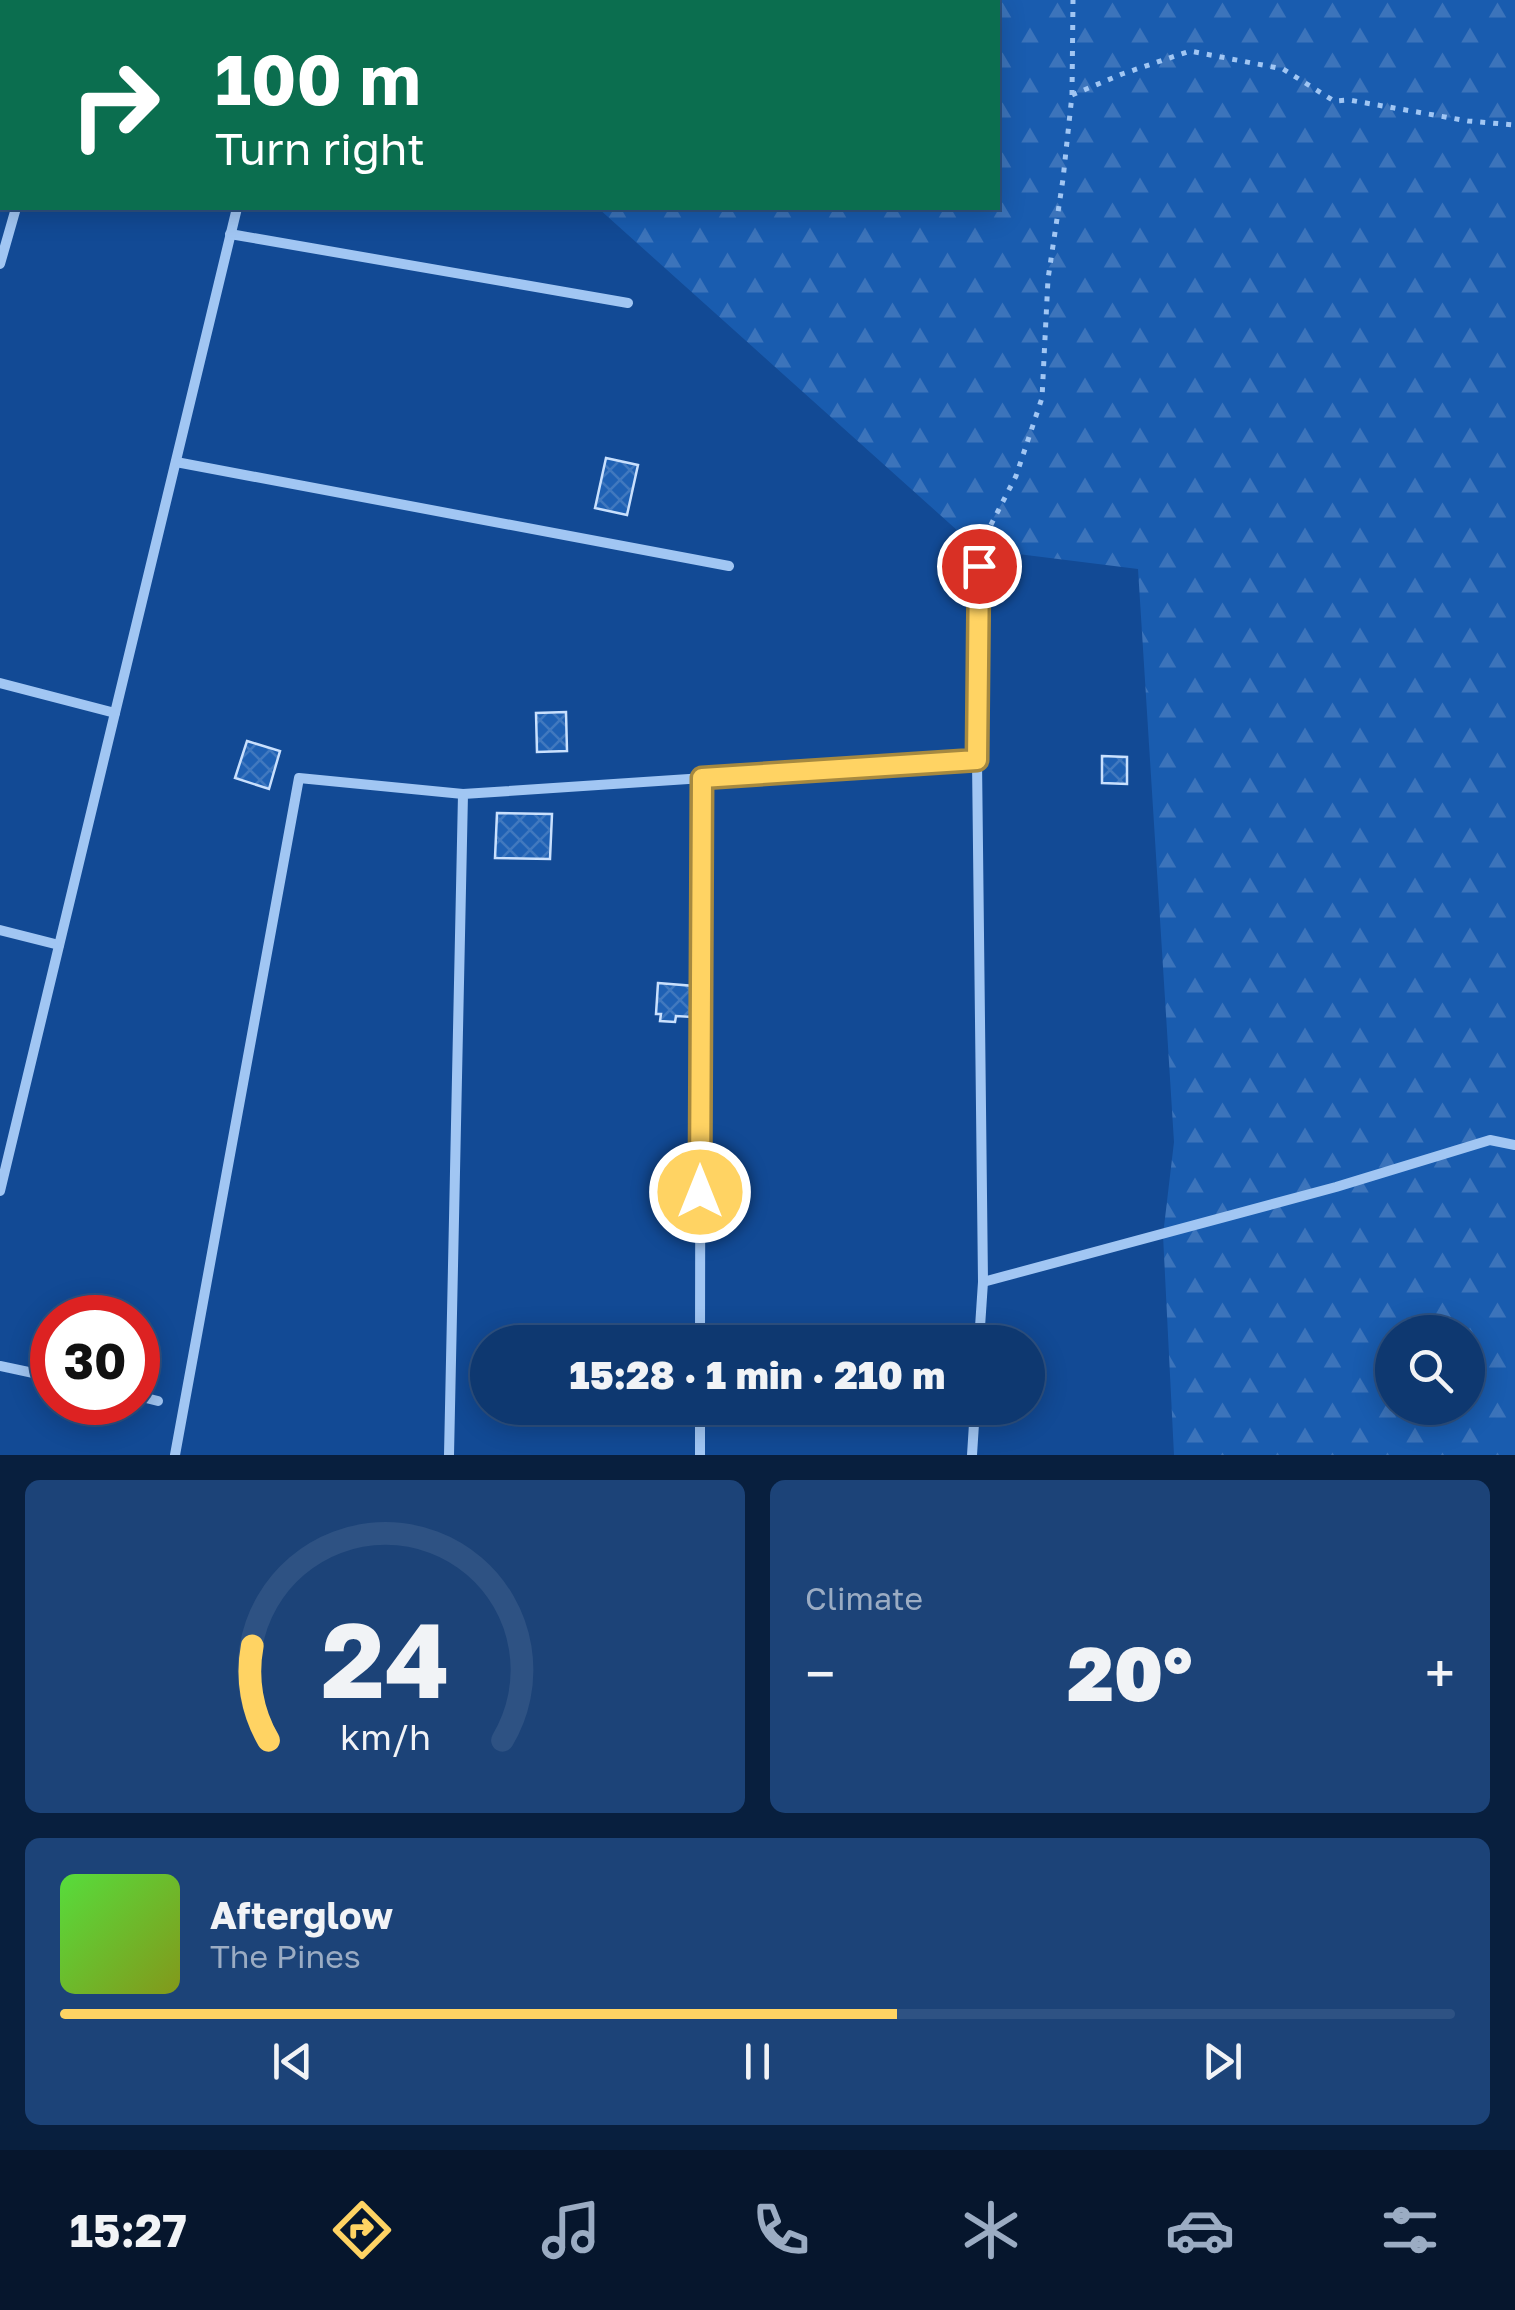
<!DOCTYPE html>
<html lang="en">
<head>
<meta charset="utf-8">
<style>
  :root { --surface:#0e3870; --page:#1c4378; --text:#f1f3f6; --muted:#9bacc3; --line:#2e5283; --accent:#ffd363 }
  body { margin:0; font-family:"Golos Text",sans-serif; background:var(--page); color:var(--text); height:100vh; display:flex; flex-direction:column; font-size:38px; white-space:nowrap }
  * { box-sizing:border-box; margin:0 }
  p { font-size:32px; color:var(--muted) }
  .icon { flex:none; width:55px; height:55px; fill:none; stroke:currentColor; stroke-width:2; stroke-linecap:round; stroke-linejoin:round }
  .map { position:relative; height:1455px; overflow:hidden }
  .sheet { display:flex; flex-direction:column; gap:25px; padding:25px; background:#081f3e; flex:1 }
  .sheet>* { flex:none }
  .top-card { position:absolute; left:0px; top:0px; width:1000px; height:210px; box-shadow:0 5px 25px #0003,0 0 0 2px var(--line); background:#0b6e4f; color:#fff; overflow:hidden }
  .buttons { position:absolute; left:1375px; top:1315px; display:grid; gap:20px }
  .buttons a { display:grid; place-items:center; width:110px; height:110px; border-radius:50%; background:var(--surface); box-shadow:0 5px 25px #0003,0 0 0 2px var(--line); font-size:50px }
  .speed { position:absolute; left:30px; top:1295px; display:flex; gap:20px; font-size:50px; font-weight:700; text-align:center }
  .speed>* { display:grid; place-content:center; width:130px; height:130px; border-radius:50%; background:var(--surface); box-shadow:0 5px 25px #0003,0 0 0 2px var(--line); line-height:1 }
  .speed .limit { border:15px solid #d22; background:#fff; color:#111 }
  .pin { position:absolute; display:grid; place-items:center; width:85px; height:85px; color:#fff; margin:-42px; border:5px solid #fff; border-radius:50%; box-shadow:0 2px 10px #0007 }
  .me { position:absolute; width:110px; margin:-55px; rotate:0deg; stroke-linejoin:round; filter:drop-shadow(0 0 8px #0008) }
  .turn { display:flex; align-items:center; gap:35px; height:210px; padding:0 50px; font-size:45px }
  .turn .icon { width:130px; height:130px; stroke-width:2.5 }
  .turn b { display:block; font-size:70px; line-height:85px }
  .big { font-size:75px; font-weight:800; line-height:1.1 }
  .sheet .tile { flex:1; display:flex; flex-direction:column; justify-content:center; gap:15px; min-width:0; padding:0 35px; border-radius:15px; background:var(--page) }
  .sheet .dial { align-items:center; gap:0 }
  .dial svg { height:260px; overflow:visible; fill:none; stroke:var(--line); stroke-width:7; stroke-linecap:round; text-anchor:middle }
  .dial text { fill:var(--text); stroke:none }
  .song { display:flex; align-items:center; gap:30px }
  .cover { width:120px; height:120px; border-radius:15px; background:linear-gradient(135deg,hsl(110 70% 55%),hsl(70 70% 35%)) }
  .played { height:10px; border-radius:5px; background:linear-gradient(90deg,var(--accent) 60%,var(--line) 60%) }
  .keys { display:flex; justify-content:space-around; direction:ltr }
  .heat { display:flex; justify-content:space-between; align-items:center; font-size:55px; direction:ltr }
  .sheet .tiles { flex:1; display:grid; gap:25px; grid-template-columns:1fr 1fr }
  .tile:last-child { grid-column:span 2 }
  .trip { position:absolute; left:470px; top:1325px; width:575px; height:100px; border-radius:50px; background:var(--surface); box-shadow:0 5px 25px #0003,0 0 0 2px var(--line); font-weight:800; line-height:100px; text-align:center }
  .tab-bar { display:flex; height:160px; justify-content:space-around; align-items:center; background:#06162d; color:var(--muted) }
  .tab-bar .icon { width:70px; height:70px }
  .tab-bar .selected { color:var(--accent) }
  .tab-bar b { font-size:45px; color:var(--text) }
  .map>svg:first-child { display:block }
  .forest { fill:url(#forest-firs); fill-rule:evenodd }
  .building { fill:url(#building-cross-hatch); stroke:#c9e0fd; stroke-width:2.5 }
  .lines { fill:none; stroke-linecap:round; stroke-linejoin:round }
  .path { stroke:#a1c6f3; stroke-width:5; stroke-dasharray:5 8; stroke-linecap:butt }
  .lane { stroke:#a1c6f3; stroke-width:8 }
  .street { stroke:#a1c6f3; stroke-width:10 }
  .route-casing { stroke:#a68940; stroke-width:25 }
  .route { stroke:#ffd363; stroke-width:18 }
</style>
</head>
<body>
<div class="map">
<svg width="1515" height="1455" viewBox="0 0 1515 1455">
  <defs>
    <pattern id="forest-firs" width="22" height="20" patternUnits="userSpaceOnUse" patternTransform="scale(2.5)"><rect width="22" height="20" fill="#195caf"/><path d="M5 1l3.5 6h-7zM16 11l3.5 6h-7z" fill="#3c74bb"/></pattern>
    <pattern id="building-cross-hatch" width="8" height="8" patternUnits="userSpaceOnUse" patternTransform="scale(2.5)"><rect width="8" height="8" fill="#1f61b4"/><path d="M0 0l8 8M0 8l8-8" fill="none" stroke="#4179bf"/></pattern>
  </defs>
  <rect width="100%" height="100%" fill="#124a95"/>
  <path class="forest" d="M373 0H1515V1455H1174L1163 1235 1174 1142 1138 569 978 549 598 208H998V2H375ZM1392 1332H1468V1408H1392Z"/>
  <g class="building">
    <path d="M606 458 638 465 627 515 595 508Z"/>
    <path d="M566 712 567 751 537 752 536 713Z"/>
    <path d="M247 741 280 751 269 789 235 778Z"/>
    <path d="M1102 756 1127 757V784L1102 783Z"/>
    <path d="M497 813 552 814 550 859 495 858Z"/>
    <path d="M658 983 694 986 692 1017 676 1016 675 1022 660 1021 661 1014H656Z"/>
  </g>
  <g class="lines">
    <g class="path">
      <path d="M1072 95 1073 0"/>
      <path d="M979 548 1016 476 1042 398 1048 279 1063 179 1072 95 1122 74 1190 51 1283 69 1334 101 1349 100 1468 121 1515 125"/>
    </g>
    <path class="lane" d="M977 760 979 566"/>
    <g class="street">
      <path d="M75 2V0"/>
      <path d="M286 2 287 0"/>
      <path d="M230 234 628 303"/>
      <path d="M0 264 16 208"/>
      <path d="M176 462 729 566"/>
      <path d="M0 683 115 713 237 208"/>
      <path d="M0 930 59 945"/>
      <path d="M0 1191 115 713"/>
      <path d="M983 1282 1336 1187 1490 1140 1515 1145"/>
      <path d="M700 1342 701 778"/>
      <path d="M0 1366 52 1377"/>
      <path d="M138 1396 158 1401"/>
      <path d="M175 1455 299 778 463 794"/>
      <path d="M449 1455 463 794 977 760 983 1282 979 1342"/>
      <path d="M700 1455V1408"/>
      <path d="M972 1455 975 1408"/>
    </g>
  </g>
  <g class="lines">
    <defs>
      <path id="route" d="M700 1192 702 778 977 760 979 566"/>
    </defs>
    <use href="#route" class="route-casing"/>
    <use href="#route" class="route"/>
  </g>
</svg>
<div class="buttons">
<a><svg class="icon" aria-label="search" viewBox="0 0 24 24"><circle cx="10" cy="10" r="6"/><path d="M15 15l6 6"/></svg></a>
</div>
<div class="speed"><div class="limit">30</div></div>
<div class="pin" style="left:979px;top:566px;background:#d93025"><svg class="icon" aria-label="arrive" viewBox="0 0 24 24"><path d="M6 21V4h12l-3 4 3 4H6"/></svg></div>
<svg class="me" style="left:700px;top:1192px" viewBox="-20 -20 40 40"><circle r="17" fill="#ffd363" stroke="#fff" stroke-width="3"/><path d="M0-11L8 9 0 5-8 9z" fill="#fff"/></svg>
<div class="trip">15:28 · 1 min · 210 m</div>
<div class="top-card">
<div class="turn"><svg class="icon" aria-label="right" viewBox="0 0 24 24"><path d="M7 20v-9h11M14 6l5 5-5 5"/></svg><div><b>100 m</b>Turn right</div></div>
</div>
</div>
<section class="sheet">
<div class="tiles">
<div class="tile dial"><svg viewBox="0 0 100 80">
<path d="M14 69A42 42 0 1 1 86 69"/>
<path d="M14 69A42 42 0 0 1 9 40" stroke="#ffd363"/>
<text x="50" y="56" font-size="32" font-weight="700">24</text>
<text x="50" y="72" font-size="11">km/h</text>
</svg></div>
<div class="tile"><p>Climate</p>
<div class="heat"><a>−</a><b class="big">20°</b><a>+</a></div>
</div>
<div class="tile">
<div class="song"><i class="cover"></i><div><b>Afterglow</b><p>The Pines</p></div></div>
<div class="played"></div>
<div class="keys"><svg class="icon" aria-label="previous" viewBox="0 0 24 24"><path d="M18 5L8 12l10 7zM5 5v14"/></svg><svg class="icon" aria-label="pause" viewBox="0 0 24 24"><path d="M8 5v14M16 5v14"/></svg><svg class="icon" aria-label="next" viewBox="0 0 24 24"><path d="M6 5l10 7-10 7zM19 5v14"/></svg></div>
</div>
</div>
</section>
<nav class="tab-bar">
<b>15:27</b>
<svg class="icon selected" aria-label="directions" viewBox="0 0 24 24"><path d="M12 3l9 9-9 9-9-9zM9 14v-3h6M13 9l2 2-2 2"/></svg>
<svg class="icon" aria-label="music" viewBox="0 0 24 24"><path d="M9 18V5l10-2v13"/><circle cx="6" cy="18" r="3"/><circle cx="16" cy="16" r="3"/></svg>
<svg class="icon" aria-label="phone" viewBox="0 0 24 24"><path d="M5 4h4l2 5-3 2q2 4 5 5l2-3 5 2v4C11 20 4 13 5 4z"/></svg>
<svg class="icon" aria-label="climate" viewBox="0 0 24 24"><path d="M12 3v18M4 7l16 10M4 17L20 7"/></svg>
<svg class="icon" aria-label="car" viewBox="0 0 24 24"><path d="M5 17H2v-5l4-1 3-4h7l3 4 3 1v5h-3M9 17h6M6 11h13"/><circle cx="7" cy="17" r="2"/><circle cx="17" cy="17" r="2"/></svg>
<svg class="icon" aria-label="filters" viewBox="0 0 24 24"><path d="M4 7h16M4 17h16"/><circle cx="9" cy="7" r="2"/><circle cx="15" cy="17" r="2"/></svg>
</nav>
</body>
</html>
